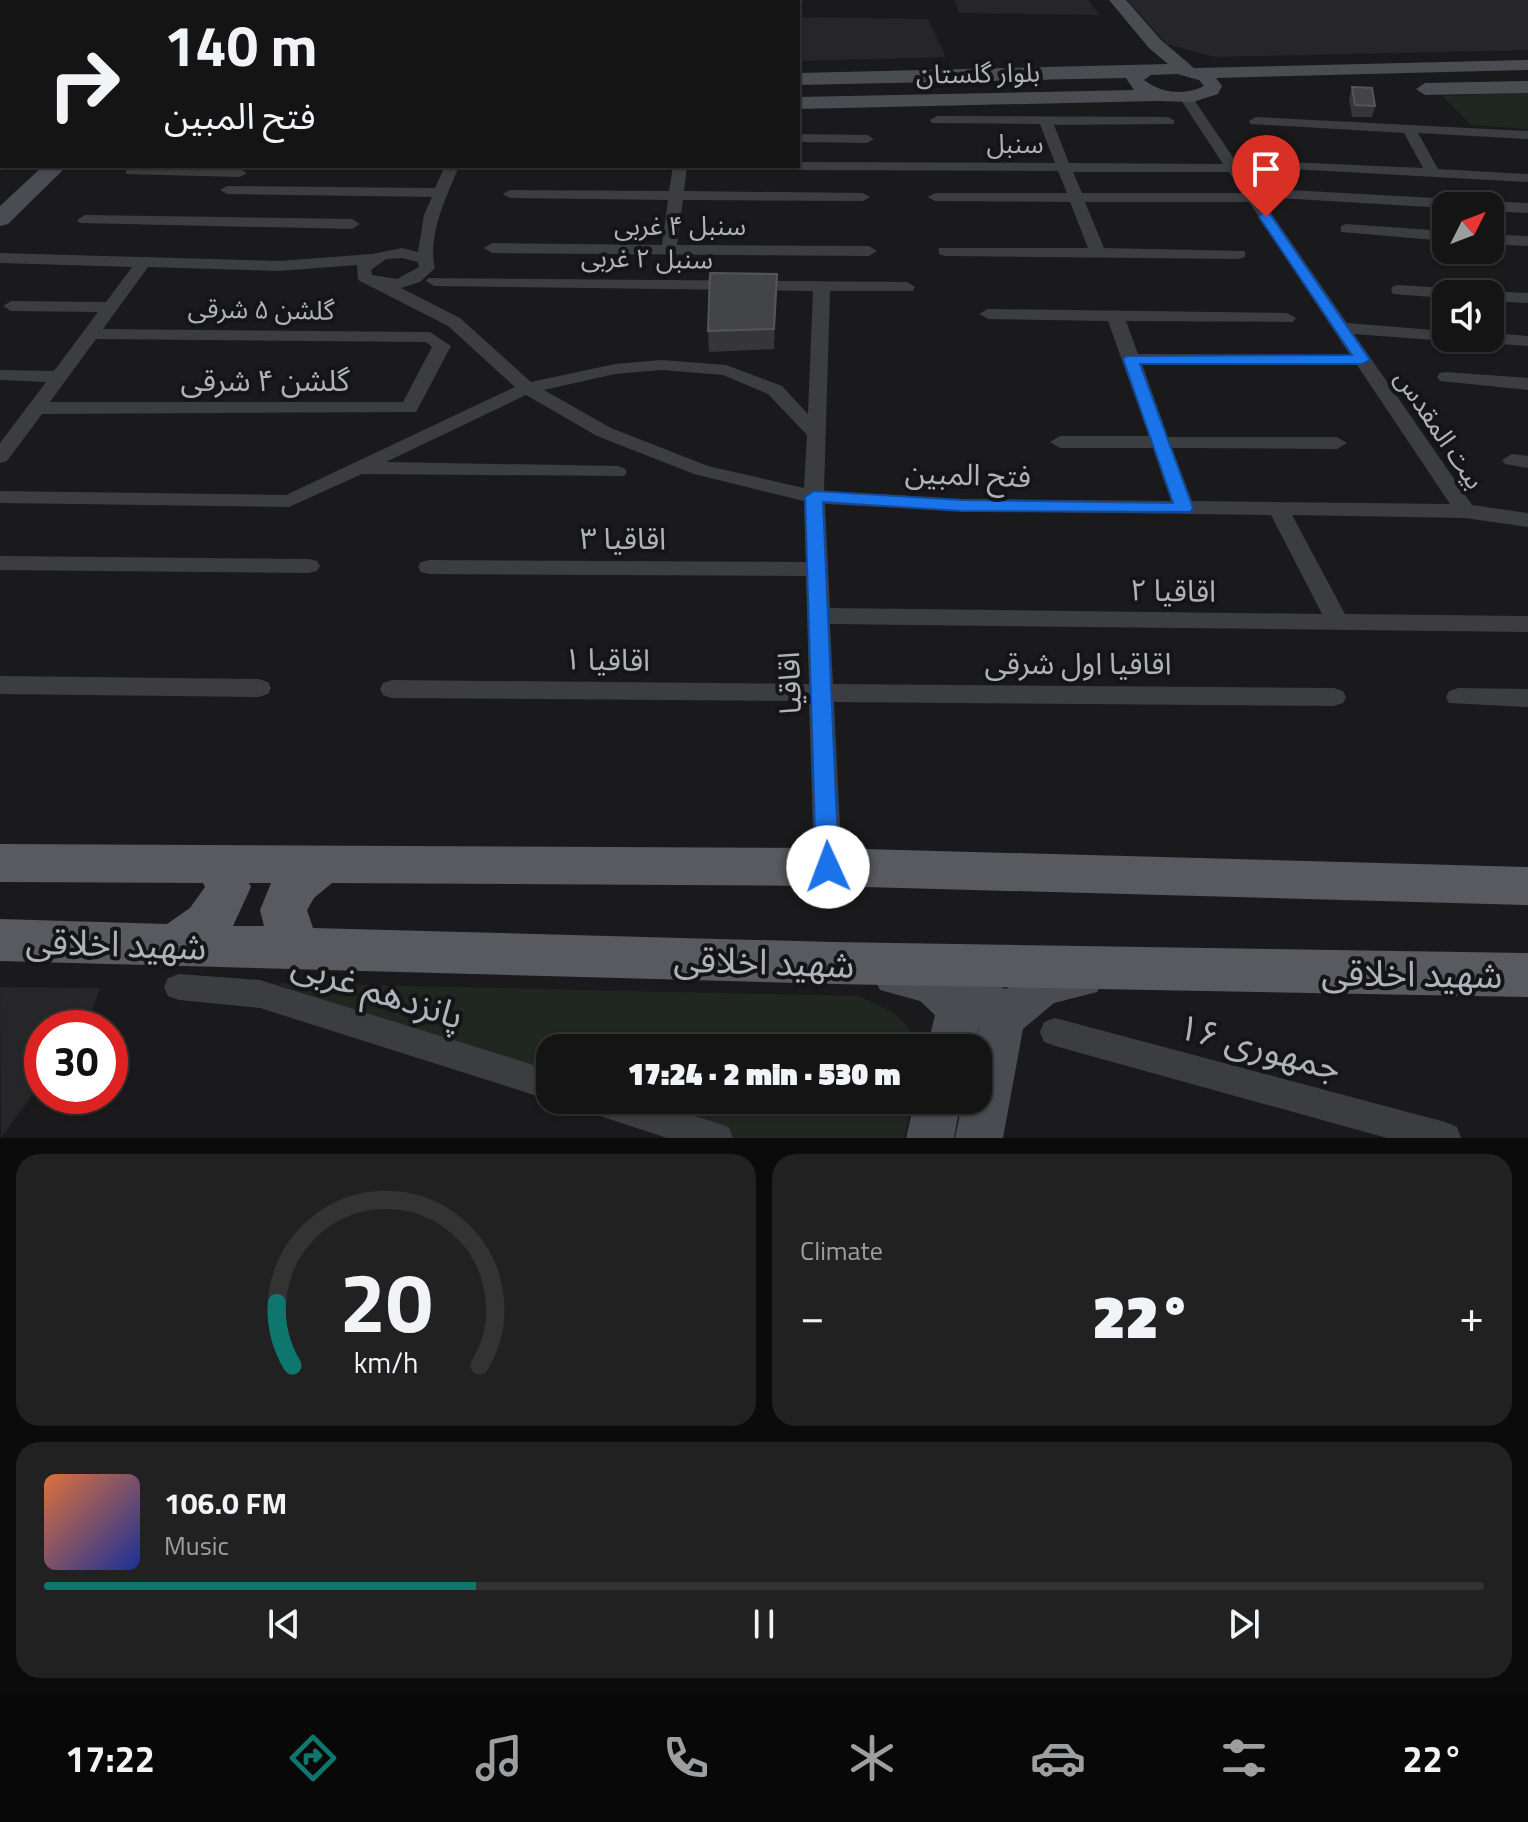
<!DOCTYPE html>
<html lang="en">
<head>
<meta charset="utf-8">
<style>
  :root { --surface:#141415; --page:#212122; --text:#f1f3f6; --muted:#9d9ea0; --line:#333334; --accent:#0f766e }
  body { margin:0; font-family:"Titillium Web","Noto Sans Arabic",sans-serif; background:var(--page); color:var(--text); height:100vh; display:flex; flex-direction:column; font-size:30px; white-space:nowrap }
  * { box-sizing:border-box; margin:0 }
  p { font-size:26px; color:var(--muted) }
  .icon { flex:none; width:44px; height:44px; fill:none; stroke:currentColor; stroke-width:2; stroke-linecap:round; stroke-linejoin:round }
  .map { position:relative; height:1138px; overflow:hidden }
  .details { display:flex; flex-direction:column; gap:16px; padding:16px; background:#0b0b0c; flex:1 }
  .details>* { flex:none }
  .hud { position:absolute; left:0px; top:0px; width:800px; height:168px; box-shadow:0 2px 6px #0004,0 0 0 2px var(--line); background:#141415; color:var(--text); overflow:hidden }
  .needle { width:52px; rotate:48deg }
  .fabs { position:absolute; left:1432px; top:192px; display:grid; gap:16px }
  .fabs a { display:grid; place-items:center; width:72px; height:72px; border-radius:16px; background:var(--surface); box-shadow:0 2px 6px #0004,0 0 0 2px var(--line); font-size:40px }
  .speed { position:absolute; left:24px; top:1010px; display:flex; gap:16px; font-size:40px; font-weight:700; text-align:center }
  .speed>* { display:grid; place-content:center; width:104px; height:104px; border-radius:50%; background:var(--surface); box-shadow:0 2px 6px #0004,0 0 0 2px var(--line); line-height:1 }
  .speed .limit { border:12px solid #d22; background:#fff; color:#111 }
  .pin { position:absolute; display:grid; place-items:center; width:68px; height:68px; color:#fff; margin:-82px -34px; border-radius:50% 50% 50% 0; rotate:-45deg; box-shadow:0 0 8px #0007 }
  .pin .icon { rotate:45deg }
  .me { position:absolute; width:88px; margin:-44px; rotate:358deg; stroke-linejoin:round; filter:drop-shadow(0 0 6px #0008) }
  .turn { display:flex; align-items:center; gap:28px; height:168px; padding:0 32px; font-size:36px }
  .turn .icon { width:104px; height:104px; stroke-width:2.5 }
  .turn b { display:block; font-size:56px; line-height:68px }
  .big { font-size:60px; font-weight:800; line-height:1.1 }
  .details .tile { flex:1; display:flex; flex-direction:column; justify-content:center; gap:12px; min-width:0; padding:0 28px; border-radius:24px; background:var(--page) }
  .details .dial { align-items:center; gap:0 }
  .dial svg { height:208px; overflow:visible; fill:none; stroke:var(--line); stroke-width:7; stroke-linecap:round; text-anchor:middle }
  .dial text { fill:var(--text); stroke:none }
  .song { display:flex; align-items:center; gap:24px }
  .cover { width:96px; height:96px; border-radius:12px; background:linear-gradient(135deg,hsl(20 70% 55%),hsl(230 70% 35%)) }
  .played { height:8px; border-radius:4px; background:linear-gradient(90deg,var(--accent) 30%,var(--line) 30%) }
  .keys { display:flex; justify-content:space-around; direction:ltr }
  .heat { display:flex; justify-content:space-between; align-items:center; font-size:44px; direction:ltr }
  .details .tiles { flex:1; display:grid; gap:16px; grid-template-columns:1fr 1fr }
  .tile:last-child { grid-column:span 2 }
  .trip { position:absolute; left:536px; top:1034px; width:456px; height:80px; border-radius:24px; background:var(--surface); box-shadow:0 2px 6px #0004,0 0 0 2px var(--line); font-weight:800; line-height:80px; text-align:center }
  .tab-bar { display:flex; height:128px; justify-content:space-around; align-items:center; background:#080808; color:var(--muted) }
  .tab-bar .icon { width:56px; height:56px }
  .tab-bar .on { color:var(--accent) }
  .tab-bar b { font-size:36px; color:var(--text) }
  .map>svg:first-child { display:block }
  .built { fill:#262628 }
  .green { fill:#202620 }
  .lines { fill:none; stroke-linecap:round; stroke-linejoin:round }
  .street { fill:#3b3d40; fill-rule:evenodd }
  .secondary { fill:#494c50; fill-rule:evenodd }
  .primary { fill:#585a5f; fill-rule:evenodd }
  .wall { fill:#363639 }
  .shaded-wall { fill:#252527 }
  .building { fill:#434447; stroke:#545559; stroke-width:2 }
  .route { fill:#1a73e8; stroke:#114b97; stroke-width:2 }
  .labels { text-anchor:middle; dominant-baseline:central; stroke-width:8; stroke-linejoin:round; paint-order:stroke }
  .far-street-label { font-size:26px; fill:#aeb3ba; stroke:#151517 }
  .street-label { font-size:30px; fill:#aeb3ba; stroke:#151517 }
  .near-street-label { font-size:36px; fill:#aeb3ba; stroke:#151517 }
</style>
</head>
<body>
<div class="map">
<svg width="1528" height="1138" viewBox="0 0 1528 1138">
  <rect width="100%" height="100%" fill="#1a1a1c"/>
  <g class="built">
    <path d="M954 0H1088L1100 15 959 13Z"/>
    <path d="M1127 0H1528V50L1214 57 1167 44Z"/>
    <path d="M798 17 928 19 946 57 798 61Z"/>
    <path d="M0 987 100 988 90 1016 81 1028H42V1081L1 1138Z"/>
  </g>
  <g class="green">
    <path d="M1528 93V129L1471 125 1442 96Z"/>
    <path d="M274 983 858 996C885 1008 910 1016 915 1048H550V1077Z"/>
    <path d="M618 1100H913L904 1138H730Z"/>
  </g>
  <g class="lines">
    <g class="street">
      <path d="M755 0H767L754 2Z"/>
      <path d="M1185 93 1190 94 1254 188 1528 203V213L1490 211V206L1446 208 1260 197 1347 323 1446 331V338H1453L1446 341 1354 334 1472 505 1528 513V527L1465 518 1292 515 1345 614 1528 616V632L830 624 833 684 1334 688 1343 691 1346 697 1343 703 1334 706 834 702 842 867 838 875 828 878 818 875 814 867 809 701 392 698 383 695 380 689 383 683 392 680 809 684 806 576 429 574 421 572 418 567 421 562 429 560 806 562 804 501 694 474 597 436 526 395 386 462 617 466 624 468 627 472 624 476 362 474 289 507 0 503V491L286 495 515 387 448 326 358 280 357 265 279 271 148 267 103 329 430 332 451 346 416 412 42 414 7 461 0 463V443L46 382 0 380V370L54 371 98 312 11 311 3 306 11 301 106 302 132 267 0 263V253L279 261 372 254 402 248 418 252 424 215 432 197 227 194 220 190 227 186 435 188 445 166H459C447 196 427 235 435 268L420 282 401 288 460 318 531 382 615 364 662 360 726 365 782 386 808 414 813 291 434 286 426 281 428 278 907 282 915 287 913 291H830L824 491 962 499 1171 501 1153 448H1060L1050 442 1060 436H1149L1108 321 988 319 979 314 988 309 1287 313 1296 318 1293 322 1126 321 1138 354 1350 355 1249 202H1085L1104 248 1245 251V257L1239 259 945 256 939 254V248H1088L1070 202 935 201 928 197 935 193H1067L1058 171 798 170 791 166H798V162L1055 163 1040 124 932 123 930 120 937 116 1168 117 1175 121 1173 124 1054 125 1069 163 1223 164 1179 97ZM1073 172H1229L1243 193H1082ZM402 258 418 262 419 267 397 279 372 275 371 270 386 259ZM96 339 426 342 432 347 403 402H50ZM1142 364 1357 365 1450 504 1192 501 1172 448 1337 449 1347 443 1337 437H1168ZM662 370 723 375 768 394 807 435 804 488 708 466 611 428 544 390 615 374ZM825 504 962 511 1271 515 1322 614 830 608Z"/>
      <path d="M1256 117 1528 131V139L1418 133 1438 169 1528 174V182L1292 169 1285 165 1287 162 1423 168 1404 133 1251 124 1249 121Z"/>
      <path d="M798 134 867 135 874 139 867 143 798 142Z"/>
      <path d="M673 166H687L684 191 863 193 870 197 863 201 683 200 677 245 869 246 877 251 869 256 492 253 484 248 492 243 662 245 668 200 510 198 503 194 510 190 669 191Z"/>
      <path d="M131 167 240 169 247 173 240 177 126 174V168Z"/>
      <path d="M85 215 352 219 360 224 352 229 80 223 77 220Z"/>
      <path d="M1346 224 1446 231V241L1341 232V226Z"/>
      <path d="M1490 234 1528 236V246L1490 244Z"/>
      <path d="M1399 285 1459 289 1467 294H1446V298L1393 294 1391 290 1393 286Z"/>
      <path d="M1490 291 1528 293V303L1490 301V294H1483Z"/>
      <path d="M1490 333 1528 336V346L1482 343 1473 338H1490Z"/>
      <path d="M1446 372 1528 378V390L1440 381 1437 377 1440 373Z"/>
      <path d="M1512 454 1528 456V468L1505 464 1502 460Z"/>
      <path d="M0 556 309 559 317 561 320 566 317 571 309 573 0 570Z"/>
      <path d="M0 676 259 679 268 682 271 688 268 694 259 697 0 694Z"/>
      <path d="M1458 688 1528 689V707L1449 703 1446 697 1449 691Z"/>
      <path d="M179 974 260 980 550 1070V1100L260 1008 179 1000 168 996 164 987 168 978Z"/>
      <path d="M1055 1018 1445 1122 1457 1127 1461 1138H1387L1055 1046 1044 1042 1040 1032 1044 1022Z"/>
      <path d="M580 1100H646L729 1127 733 1138H667L585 1111Z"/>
    </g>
    <g class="secondary">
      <path d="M232 0H251L231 2Z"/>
      <path d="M1109 0H1126L1161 40 1194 68 1528 60V70L1216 78 1222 86 1218 94 1193 102 1158 101 798 109V97L1134 90 1126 78 798 85V73L1168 64 1149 48ZM1177 74 1199 80 1204 86C1184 96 1161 93 1144 80L1151 75Z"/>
      <path d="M1528 81V93L1425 95 1416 89 1425 83Z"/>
      <rect x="0" y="83" width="2" height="12"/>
      <path d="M0 143H2L0 160Z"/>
      <path d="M43 166H67L8 224 0 226V206Z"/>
      <path d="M895 957 947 970 963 984 978 979 1006 989C1031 969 1065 953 1097 964L1104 978 1097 992 1054 1003 1023 1029 1003 1138H955L963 1100H978V1048H974L980 1022 973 1048H927L935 1015 920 1001 880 990 873 976 880 962Z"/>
      <path d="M915 1100H961L954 1138H906Z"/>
    </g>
    <path class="primary" d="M0 844 828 848 1528 867V905L828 886 332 883 314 898 307 910 313 928 833 942 1528 953V997L833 984 0 961V919L167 924 190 908 205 887 203 883 0 882ZM249 883H271L260 910 264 926H233L251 887Z"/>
  </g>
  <g class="wall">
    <path d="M1352 87 1375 106 1372 117H1352L1349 99Z"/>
    <path d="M777 274 774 349 709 352 708 331Z"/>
  </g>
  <path class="shaded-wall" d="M170 0H204L205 2H170Z"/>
  <g class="building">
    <path d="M84 0H120L121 2H86Z"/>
    <path d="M279 0H712L711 2H277Z"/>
    <path d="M1352 87 1372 88 1375 106 1355 105Z"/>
    <path d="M710 273 777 274 774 329 708 331Z"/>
  </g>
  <path class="route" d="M1261 214H1270L1370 360 1362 364H1140L1193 508 1190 512 962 511 823 502 839 867 836 874 828 876 819 874 816 867 805 497 814 491 962 500 1173 503 1123 359 1126 356 1352 355 1259 217Z"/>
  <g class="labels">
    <g class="far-street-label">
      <text transform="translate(978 73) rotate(-1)">بلوار گلستان</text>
      <text x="1015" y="143">سنبل</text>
      <text x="680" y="225">سنبل ۴ غربی</text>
      <text transform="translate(647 258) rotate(1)">سنبل ۲ غربی</text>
      <text transform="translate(261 309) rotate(1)">گلشن ۵ شرقی</text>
      <text transform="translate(1440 429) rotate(56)">بیت المقدس</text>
    </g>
    <g class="street-label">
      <text x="265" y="380">گلشن ۴ شرقی</text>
      <text transform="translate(968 474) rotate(2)">فتح المبین</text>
      <text x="623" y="538">اقاقیا ۳</text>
      <text transform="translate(1173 590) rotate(1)">اقاقیا ۲</text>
      <text transform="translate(607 659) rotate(1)">اقاقیا ۱</text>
      <text x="1078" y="663">اقاقیا اول شرقی</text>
      <text transform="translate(789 683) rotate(-92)">اقاقیا</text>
    </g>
    <g class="near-street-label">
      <text transform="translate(116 943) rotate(2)">شهید اخلاقی</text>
      <text transform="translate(764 961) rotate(2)">شهید اخلاقی</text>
      <text transform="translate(1412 973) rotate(1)">شهید اخلاقی</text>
      <text transform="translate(378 989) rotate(18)">پانزدهم غربی</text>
      <text transform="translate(1260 1046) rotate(15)">جمهوری ۱۶</text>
    </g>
  </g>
</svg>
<div class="fabs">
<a><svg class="needle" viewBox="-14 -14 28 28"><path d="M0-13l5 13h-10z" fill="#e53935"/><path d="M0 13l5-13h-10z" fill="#9d9ea0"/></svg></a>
<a><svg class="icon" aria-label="sound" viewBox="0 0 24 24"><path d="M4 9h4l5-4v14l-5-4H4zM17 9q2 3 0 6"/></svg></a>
</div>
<div class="speed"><div class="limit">30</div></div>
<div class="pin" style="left:1266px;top:217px;background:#d93025"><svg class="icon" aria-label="arrive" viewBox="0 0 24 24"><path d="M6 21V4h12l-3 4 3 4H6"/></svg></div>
<svg class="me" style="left:828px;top:867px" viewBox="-20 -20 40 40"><circle r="19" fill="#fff"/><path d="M0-13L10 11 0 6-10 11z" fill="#1a73e8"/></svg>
<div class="trip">17:24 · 2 min · 530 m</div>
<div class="hud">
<div class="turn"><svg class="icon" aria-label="right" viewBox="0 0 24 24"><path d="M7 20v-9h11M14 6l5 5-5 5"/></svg><div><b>140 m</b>فتح المبین</div></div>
</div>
</div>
<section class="details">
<div class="tiles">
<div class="tile dial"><svg viewBox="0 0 100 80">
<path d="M14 69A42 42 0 1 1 86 69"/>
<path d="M14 69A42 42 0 0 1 8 45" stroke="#0f766e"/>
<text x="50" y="56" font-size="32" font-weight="700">20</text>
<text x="50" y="72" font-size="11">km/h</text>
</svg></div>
<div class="tile"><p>Climate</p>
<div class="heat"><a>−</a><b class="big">22°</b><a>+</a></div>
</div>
<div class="tile">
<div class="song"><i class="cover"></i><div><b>106.0 FM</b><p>Music</p></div></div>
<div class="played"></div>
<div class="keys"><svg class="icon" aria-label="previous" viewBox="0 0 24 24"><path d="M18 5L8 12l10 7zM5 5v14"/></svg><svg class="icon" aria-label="pause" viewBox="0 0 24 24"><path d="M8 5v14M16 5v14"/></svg><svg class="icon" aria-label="next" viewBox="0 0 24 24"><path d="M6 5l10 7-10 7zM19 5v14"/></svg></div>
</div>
</div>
</section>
<nav class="tab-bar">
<b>17:22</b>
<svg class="icon on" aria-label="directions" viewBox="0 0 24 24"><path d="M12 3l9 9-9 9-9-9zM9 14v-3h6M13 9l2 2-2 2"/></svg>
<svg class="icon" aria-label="music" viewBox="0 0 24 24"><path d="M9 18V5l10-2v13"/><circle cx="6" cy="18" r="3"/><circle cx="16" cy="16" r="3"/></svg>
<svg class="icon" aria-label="phone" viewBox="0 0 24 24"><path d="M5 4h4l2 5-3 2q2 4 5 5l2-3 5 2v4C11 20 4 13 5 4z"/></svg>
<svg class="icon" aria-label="climate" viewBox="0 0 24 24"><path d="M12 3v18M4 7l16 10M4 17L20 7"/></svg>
<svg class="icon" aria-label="car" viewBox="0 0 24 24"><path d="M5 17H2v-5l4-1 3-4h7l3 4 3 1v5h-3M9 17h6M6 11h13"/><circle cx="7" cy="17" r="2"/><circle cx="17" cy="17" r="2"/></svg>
<svg class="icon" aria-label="filters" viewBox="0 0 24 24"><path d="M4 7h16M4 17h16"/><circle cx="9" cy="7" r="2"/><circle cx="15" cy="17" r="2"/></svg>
<b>22°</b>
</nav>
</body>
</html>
